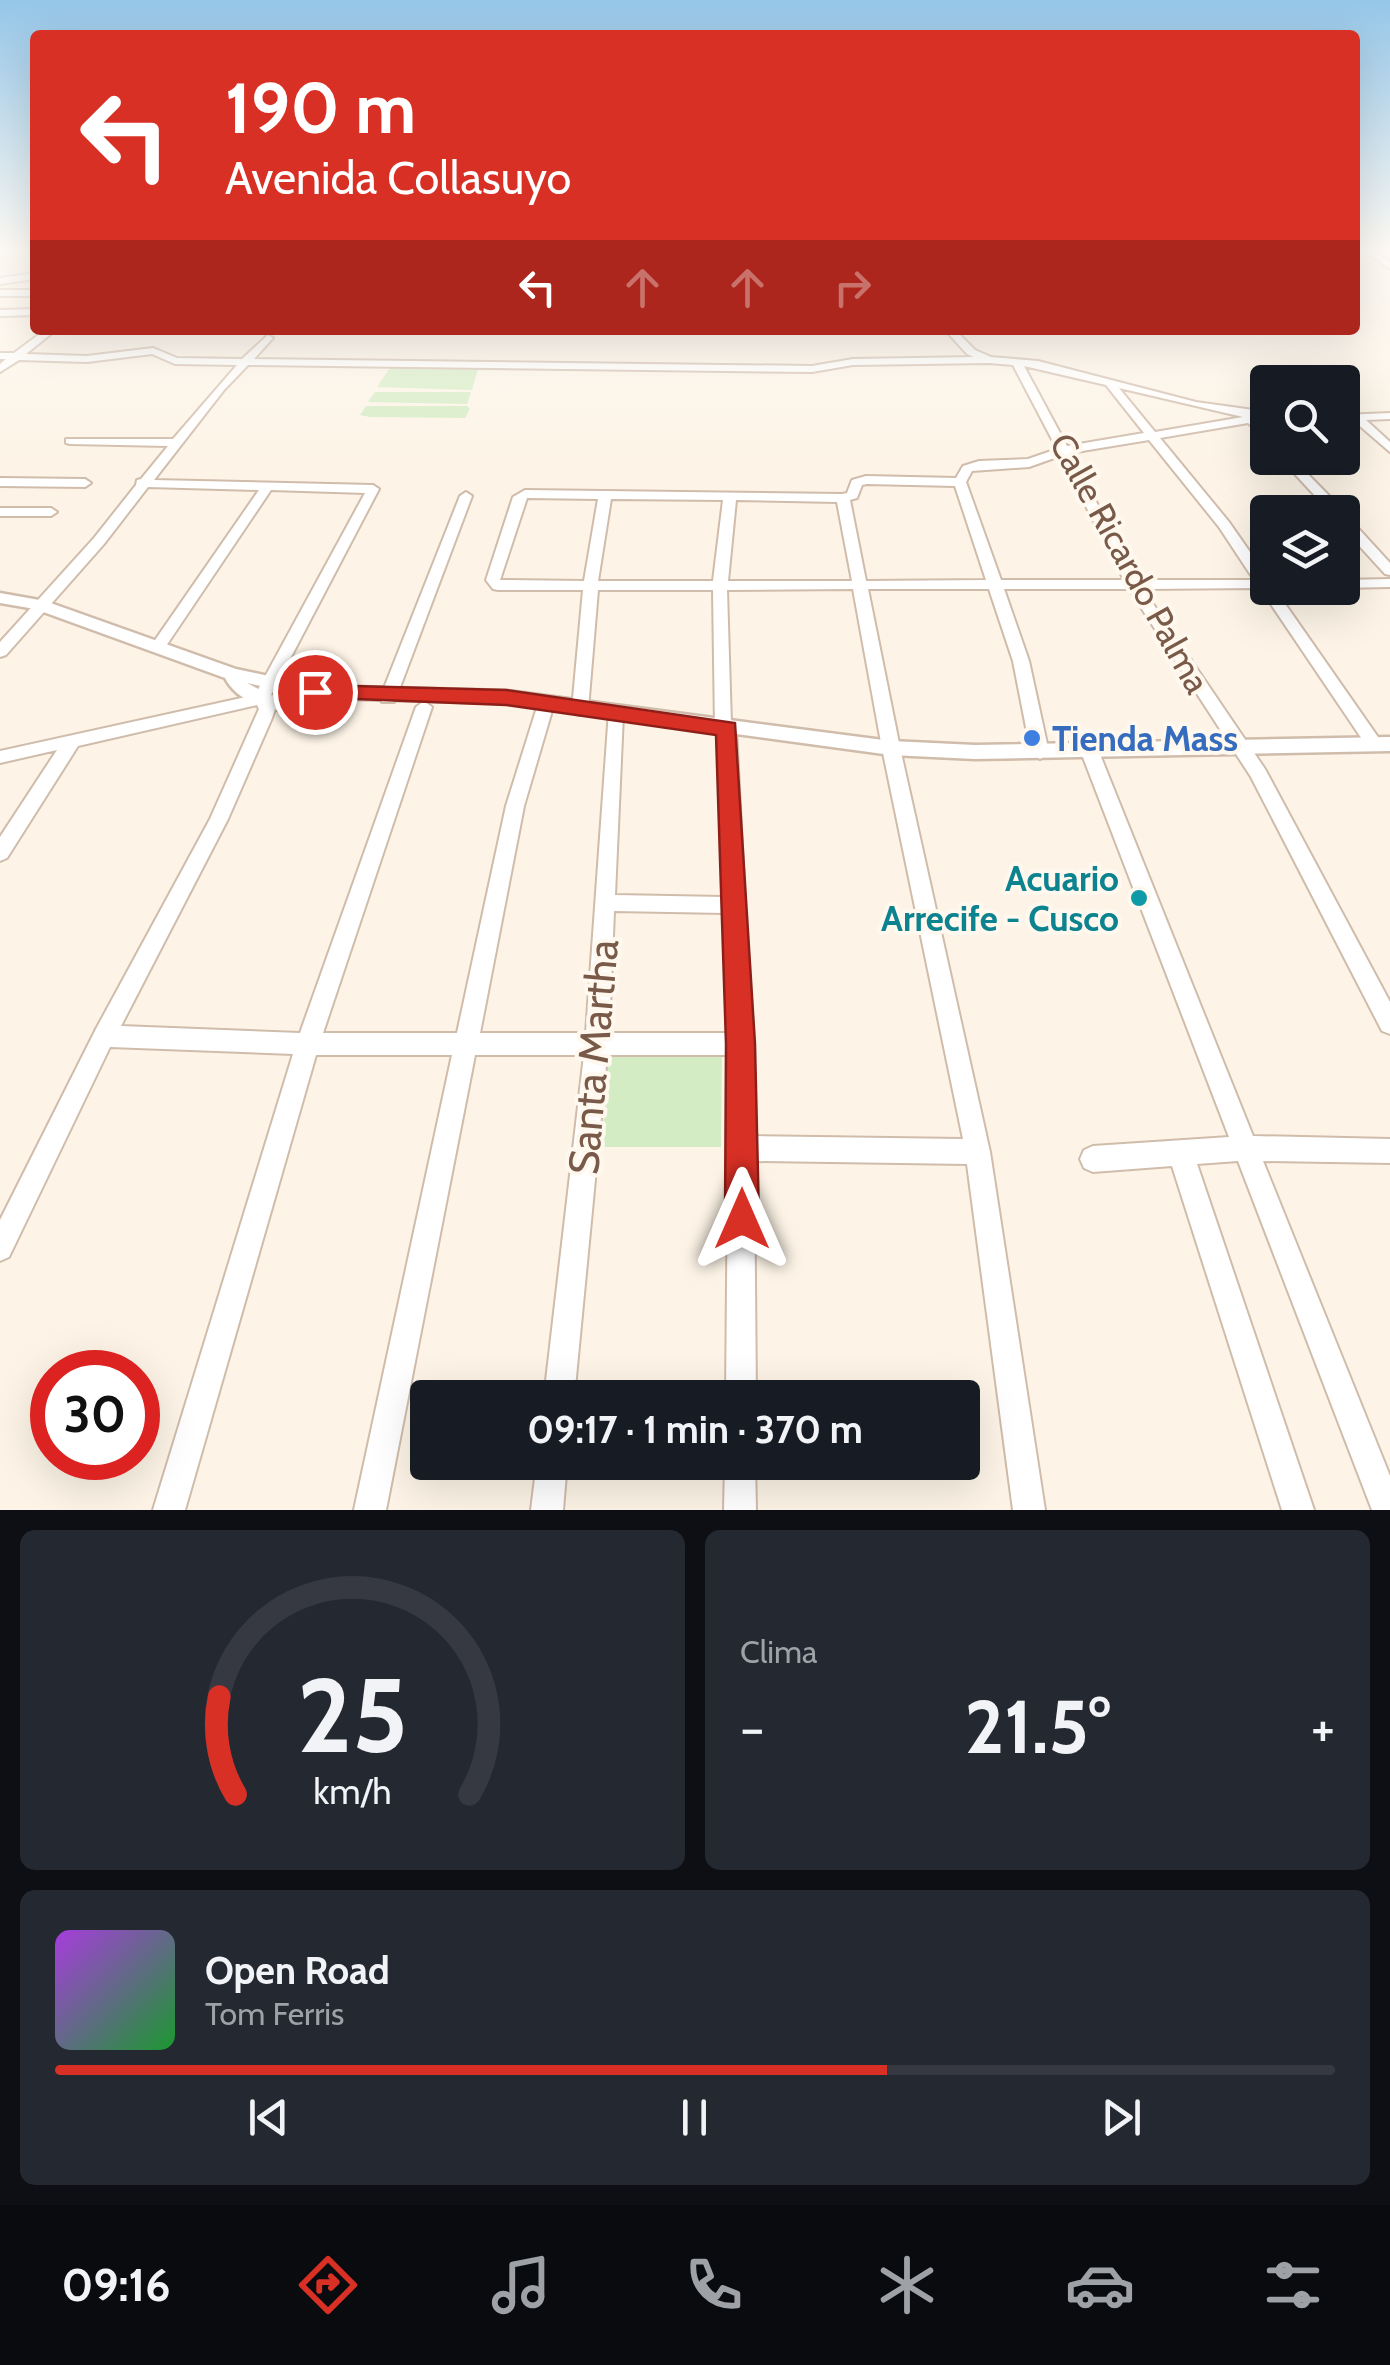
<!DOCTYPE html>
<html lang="es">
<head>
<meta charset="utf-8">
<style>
  :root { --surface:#171b24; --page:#242831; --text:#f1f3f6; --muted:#9ea1a6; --line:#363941; --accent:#d93025 }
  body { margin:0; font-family:Cabin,sans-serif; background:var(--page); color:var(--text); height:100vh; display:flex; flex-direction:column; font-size:38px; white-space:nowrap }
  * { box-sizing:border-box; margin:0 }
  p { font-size:32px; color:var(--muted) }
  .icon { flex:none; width:55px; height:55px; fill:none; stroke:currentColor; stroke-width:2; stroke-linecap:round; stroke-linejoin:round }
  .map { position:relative; height:1510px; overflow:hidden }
  .details { display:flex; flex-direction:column; gap:20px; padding:20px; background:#0d0f14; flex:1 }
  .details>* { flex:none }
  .top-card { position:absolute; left:30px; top:30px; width:1330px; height:305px; border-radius:10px; box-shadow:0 10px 40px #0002; background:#d93025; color:#fff; overflow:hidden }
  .fabs { position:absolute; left:1250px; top:365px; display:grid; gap:20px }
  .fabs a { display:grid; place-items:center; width:110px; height:110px; border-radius:10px; background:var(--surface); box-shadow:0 10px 40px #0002; font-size:50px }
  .speed { position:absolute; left:30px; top:1350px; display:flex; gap:20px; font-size:50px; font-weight:700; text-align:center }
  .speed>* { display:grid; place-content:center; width:130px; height:130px; border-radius:50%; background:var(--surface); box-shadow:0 10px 40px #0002; line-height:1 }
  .speed .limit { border:15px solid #d22; background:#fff; color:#111 }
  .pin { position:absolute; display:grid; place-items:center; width:85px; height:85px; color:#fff; margin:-42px; border:5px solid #fff; border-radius:50%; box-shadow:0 2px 10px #0007 }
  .me { position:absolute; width:110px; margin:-55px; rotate:0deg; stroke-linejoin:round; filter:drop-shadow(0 0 8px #0008) }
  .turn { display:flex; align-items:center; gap:35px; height:210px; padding:0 30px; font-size:45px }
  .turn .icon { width:130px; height:130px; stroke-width:2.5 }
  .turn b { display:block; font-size:70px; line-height:85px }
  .lanes { display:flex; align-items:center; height:95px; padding:0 30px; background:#0003; justify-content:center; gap:50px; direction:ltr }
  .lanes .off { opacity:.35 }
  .big { font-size:75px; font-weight:700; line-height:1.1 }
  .details .tile { flex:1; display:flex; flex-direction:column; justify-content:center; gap:15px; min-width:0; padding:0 35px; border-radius:15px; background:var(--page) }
  .details .dial { align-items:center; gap:0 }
  .dial svg { height:260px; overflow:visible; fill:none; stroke:var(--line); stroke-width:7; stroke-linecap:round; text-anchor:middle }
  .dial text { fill:var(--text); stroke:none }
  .song { display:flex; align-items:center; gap:30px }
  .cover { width:120px; height:120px; border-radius:15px; background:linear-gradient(135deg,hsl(280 70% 55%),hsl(130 70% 35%)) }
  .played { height:10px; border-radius:5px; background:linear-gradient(90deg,var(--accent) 65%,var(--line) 65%) }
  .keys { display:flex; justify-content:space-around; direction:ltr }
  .heat { display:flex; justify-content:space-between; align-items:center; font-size:55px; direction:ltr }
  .details .tiles { flex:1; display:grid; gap:20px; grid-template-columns:1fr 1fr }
  .tile:last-child { grid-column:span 2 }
  .trip { position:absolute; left:410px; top:1380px; width:570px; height:100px; border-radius:10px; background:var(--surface); box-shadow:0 10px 40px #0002; font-weight:700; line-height:100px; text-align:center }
  .tabs { display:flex; height:160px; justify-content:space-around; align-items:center; background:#090b0e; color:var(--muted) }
  .tabs .icon { width:70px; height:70px }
  .tabs .selected { color:var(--accent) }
  .tabs b { font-size:45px; color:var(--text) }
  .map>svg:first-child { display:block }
  .green { fill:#d4ecc4 }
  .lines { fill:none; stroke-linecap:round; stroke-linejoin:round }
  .minor-casing { stroke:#d0bcab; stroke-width:4 }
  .tertiary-casing { stroke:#d0bcab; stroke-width:5 }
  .minor { fill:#fff; fill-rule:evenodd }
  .tertiary { fill:#fff; fill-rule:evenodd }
  .route { fill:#d93025; stroke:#8d1f18; stroke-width:2.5 }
  .shop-dot { fill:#3f7fe0; stroke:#fff8ee; stroke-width:4 }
  .culture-dot { fill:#0f9aa8; stroke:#fff8ee; stroke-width:4 }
  .labels { text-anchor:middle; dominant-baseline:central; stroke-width:8; stroke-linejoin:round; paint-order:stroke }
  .street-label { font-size:35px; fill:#795a49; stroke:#fff8ee }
  .shop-label { font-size:35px; font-weight:bold; fill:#366cbe; stroke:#fff8ee; text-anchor:start }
  .culture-label { font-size:35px; font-weight:bold; fill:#0d838f; stroke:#fff8ee; text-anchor:end }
  .near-street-label { font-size:42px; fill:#795a49; stroke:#fff8ee }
</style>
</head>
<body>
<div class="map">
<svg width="1390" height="1510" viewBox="0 0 1390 1510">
  <rect width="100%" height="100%" fill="#fdf4e7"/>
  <g class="green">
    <path d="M392 365 479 366 472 390 377 387Z"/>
    <path d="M375 392H471L467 404 368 402Z"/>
    <path d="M366 406H467L470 409 465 418 370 417 360 415Z"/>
    <path d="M607 1053 722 1056 721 1147H602Z"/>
  </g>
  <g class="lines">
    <defs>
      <g id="minor">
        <path d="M3 251H12L0 258Z"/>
        <path d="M1365 251H1374L1390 262V269Z"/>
        <path d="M35 273V279L0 284V278Z"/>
        <rect x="0" y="290" width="35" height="6"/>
        <path d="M35 309V315L0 316V310Z"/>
        <path d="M45 330H56L26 354 87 356 153 348 177 358 242 359 268 335 273 338 254 359 812 366 853 359 974 357 967 354 945 330H955L975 350 991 357 1038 361 1196 402 1268 412V418L1255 416 1268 430V440L1248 423 1160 438 1229 522 1268 578V588H1274L1380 740 1383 744 1380 748H1368L1260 588 1143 589 1265 769 1390 1002V1034L1382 1031 1251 777 1129 589H1004L1029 661 1049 753 1040 759 1031 753 1013 661 989 589H868L900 748 990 1152 1045 1510H1013L967 1164 754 1161 756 1398H726L729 1055H607L574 1398H544L584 1055H475L386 1510H354L452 1055H316L185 1510H153L293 1054 110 1047 9 1257 0 1261V1220L96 1029 210 819 259 709 257 705 78 746 7 858 0 861V837L57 750 0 763V751L255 695 365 493 271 490 164 649 159 651 151 646 259 490 148 487 104 544 6 655 0 657V642L94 538 136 485 137 480 141 479 168 446 70 444 66 443V439H173L237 365 175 364 152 354 87 362 19 360 0 372V364L6 359H0V353H14ZM989 363 1013 365 1057 449 1028 459 979 461 963 466 956 478 866 476 852 480 847 493 842 494 525 490 513 497 486 580 493 589 498 590H583L572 709 574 713 580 715 588 709 598 590H713L715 728 719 733 724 897 615 895 623 715 621 711H609L586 1033H480L524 806 554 704 546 698 538 704 506 806 457 1033H323L432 707 424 701 416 707 300 1033 121 1026 228 819 272 718 275 709 269 699 379 489 373 485 154 480 224 390 248 365 812 372 853 365ZM1024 366 1106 385 1144 433 1067 446ZM1119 388 1243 417 1155 432ZM1149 440 1219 527 1254 580H1138L1070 453ZM1060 456 1124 580H1001L966 482 972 471 1029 467ZM867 484 955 486 986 580 866 581 850 500 857 498 862 485ZM527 498 598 499 584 581 500 580ZM611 499 723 500 713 581H598ZM736 500 837 502 852 581H728ZM853 589 882 748 963 1139 753 1136 752 1044 736 729 731 724 727 590ZM614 911 725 913 729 1033H609Z"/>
        <path d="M1390 413V419L1366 420 1390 442V452L1354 421H1342V415Z"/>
        <path d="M1280 458H1292L1342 509 1343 512 1342 513 1330 512Z"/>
        <path d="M0 478 85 479 91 483 85 487 0 486Z"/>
        <path d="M466 492 472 496 396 698 394 702H382L380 698 460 496Z"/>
        <path d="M0 508H51L57 512 51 516H0Z"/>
        <path d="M1342 515 1347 516 1390 563V575L1385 574 1342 527Z"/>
        <path d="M1390 579V587L1342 588H1339H1342V580Z"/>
        <path d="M1090 746 1099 752 1253 1136 1390 1139V1163L1263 1161 1390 1476V1510H1372L1238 1161 1197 1164 1314 1510H1282L1172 1166 1093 1172 1084 1168 1080 1159 1084 1150 1093 1146 1229 1137 1081 752Z"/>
        <path d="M537 1462H567L563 1510H531Z"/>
        <path d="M725 1462H755L756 1510H724Z"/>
      </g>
      <path id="tertiary" d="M0 593 45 601 236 669 315 686 507 691 891 741 975 745 1390 737V751L975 759 891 755 507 703 324 698 330 704 328 708C294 716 242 711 225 678L35 609 0 603ZM247 683 312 698 270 695Z"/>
    </defs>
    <use href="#minor" class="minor-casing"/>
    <use href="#tertiary" class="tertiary-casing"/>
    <use href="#minor" class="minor"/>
    <use href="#tertiary" class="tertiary"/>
  </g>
  <linearGradient id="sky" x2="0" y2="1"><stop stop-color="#95c6e8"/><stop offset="0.54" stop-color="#fefaf4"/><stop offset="1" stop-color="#fefaf4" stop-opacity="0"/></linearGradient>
  <rect width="1390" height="462" fill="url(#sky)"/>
  <path class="route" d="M315 685 506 690 735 723 755 1044 759 1219 754 1231 742 1236 730 1231 725 1219 726 1044 716 735 506 705 307 697V688Z"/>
  <circle class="shop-dot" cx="1032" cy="738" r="10"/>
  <circle class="culture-dot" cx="1139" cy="898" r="10"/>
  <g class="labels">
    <g class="street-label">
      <text transform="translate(1130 563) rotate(61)">Calle Ricardo Palma</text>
    </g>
    <g class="shop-label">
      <text x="1052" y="738">Tienda Mass</text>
    </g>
    <g class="culture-label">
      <text x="1119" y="878">Acuario<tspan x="1119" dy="40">Arrecife - Cusco</tspan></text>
    </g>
    <g class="near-street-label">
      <text transform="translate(593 1057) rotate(-85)">Santa Martha</text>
    </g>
  </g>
</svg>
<div class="fabs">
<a><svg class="icon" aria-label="search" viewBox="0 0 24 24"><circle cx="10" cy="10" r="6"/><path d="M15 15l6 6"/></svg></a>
<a><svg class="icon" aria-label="layers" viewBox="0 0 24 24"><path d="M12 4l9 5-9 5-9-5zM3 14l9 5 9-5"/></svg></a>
</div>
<div class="speed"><div class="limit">30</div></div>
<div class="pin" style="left:315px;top:692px;background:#d93025"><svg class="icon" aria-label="arrive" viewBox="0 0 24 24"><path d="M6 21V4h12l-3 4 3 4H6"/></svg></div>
<svg class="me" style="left:742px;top:1219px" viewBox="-20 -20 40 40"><path d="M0-17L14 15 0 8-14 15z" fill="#d93025" stroke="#fff" stroke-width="4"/></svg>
<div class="trip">09:17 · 1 min · 370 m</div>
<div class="top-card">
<div class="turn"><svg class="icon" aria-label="left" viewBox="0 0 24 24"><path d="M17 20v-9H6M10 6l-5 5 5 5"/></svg><div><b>190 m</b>Avenida Collasuyo</div></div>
<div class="lanes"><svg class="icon" aria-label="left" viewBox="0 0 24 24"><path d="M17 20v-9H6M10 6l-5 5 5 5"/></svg><svg class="icon off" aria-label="ahead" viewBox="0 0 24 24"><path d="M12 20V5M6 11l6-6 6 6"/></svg><svg class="icon off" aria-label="ahead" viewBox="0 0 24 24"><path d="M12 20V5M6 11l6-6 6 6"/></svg><svg class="icon off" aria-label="right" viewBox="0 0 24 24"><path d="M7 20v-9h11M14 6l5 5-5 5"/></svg></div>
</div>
</div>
<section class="details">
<div class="tiles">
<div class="tile dial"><svg viewBox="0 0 100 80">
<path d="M14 69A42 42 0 1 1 86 69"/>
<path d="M14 69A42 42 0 0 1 9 39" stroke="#d93025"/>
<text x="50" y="56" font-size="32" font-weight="700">25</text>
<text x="50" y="72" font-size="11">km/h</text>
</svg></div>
<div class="tile"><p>Clima</p>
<div class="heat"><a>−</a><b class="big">21.5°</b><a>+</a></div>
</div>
<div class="tile">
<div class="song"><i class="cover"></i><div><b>Open Road</b><p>Tom Ferris</p></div></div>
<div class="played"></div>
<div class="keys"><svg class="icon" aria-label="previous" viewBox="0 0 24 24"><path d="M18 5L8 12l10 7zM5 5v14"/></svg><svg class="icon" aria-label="pause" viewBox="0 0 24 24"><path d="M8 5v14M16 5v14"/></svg><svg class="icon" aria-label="next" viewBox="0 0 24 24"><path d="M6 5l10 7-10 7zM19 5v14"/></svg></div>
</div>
</div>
</section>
<nav class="tabs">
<b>09:16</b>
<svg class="icon selected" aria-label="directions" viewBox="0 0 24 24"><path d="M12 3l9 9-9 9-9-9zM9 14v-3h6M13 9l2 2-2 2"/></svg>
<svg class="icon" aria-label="music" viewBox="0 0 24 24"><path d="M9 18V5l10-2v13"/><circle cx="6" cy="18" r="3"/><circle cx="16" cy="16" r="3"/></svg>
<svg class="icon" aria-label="phone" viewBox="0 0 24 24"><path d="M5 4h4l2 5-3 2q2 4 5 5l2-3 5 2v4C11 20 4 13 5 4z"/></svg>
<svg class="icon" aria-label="climate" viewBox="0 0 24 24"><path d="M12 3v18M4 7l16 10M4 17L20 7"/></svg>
<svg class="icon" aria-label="car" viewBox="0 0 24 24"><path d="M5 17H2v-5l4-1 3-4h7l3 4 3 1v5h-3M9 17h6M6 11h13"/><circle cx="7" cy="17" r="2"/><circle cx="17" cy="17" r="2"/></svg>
<svg class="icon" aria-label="filters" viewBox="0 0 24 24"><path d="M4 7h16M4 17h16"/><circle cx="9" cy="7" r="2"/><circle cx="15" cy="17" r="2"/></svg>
</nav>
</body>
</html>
